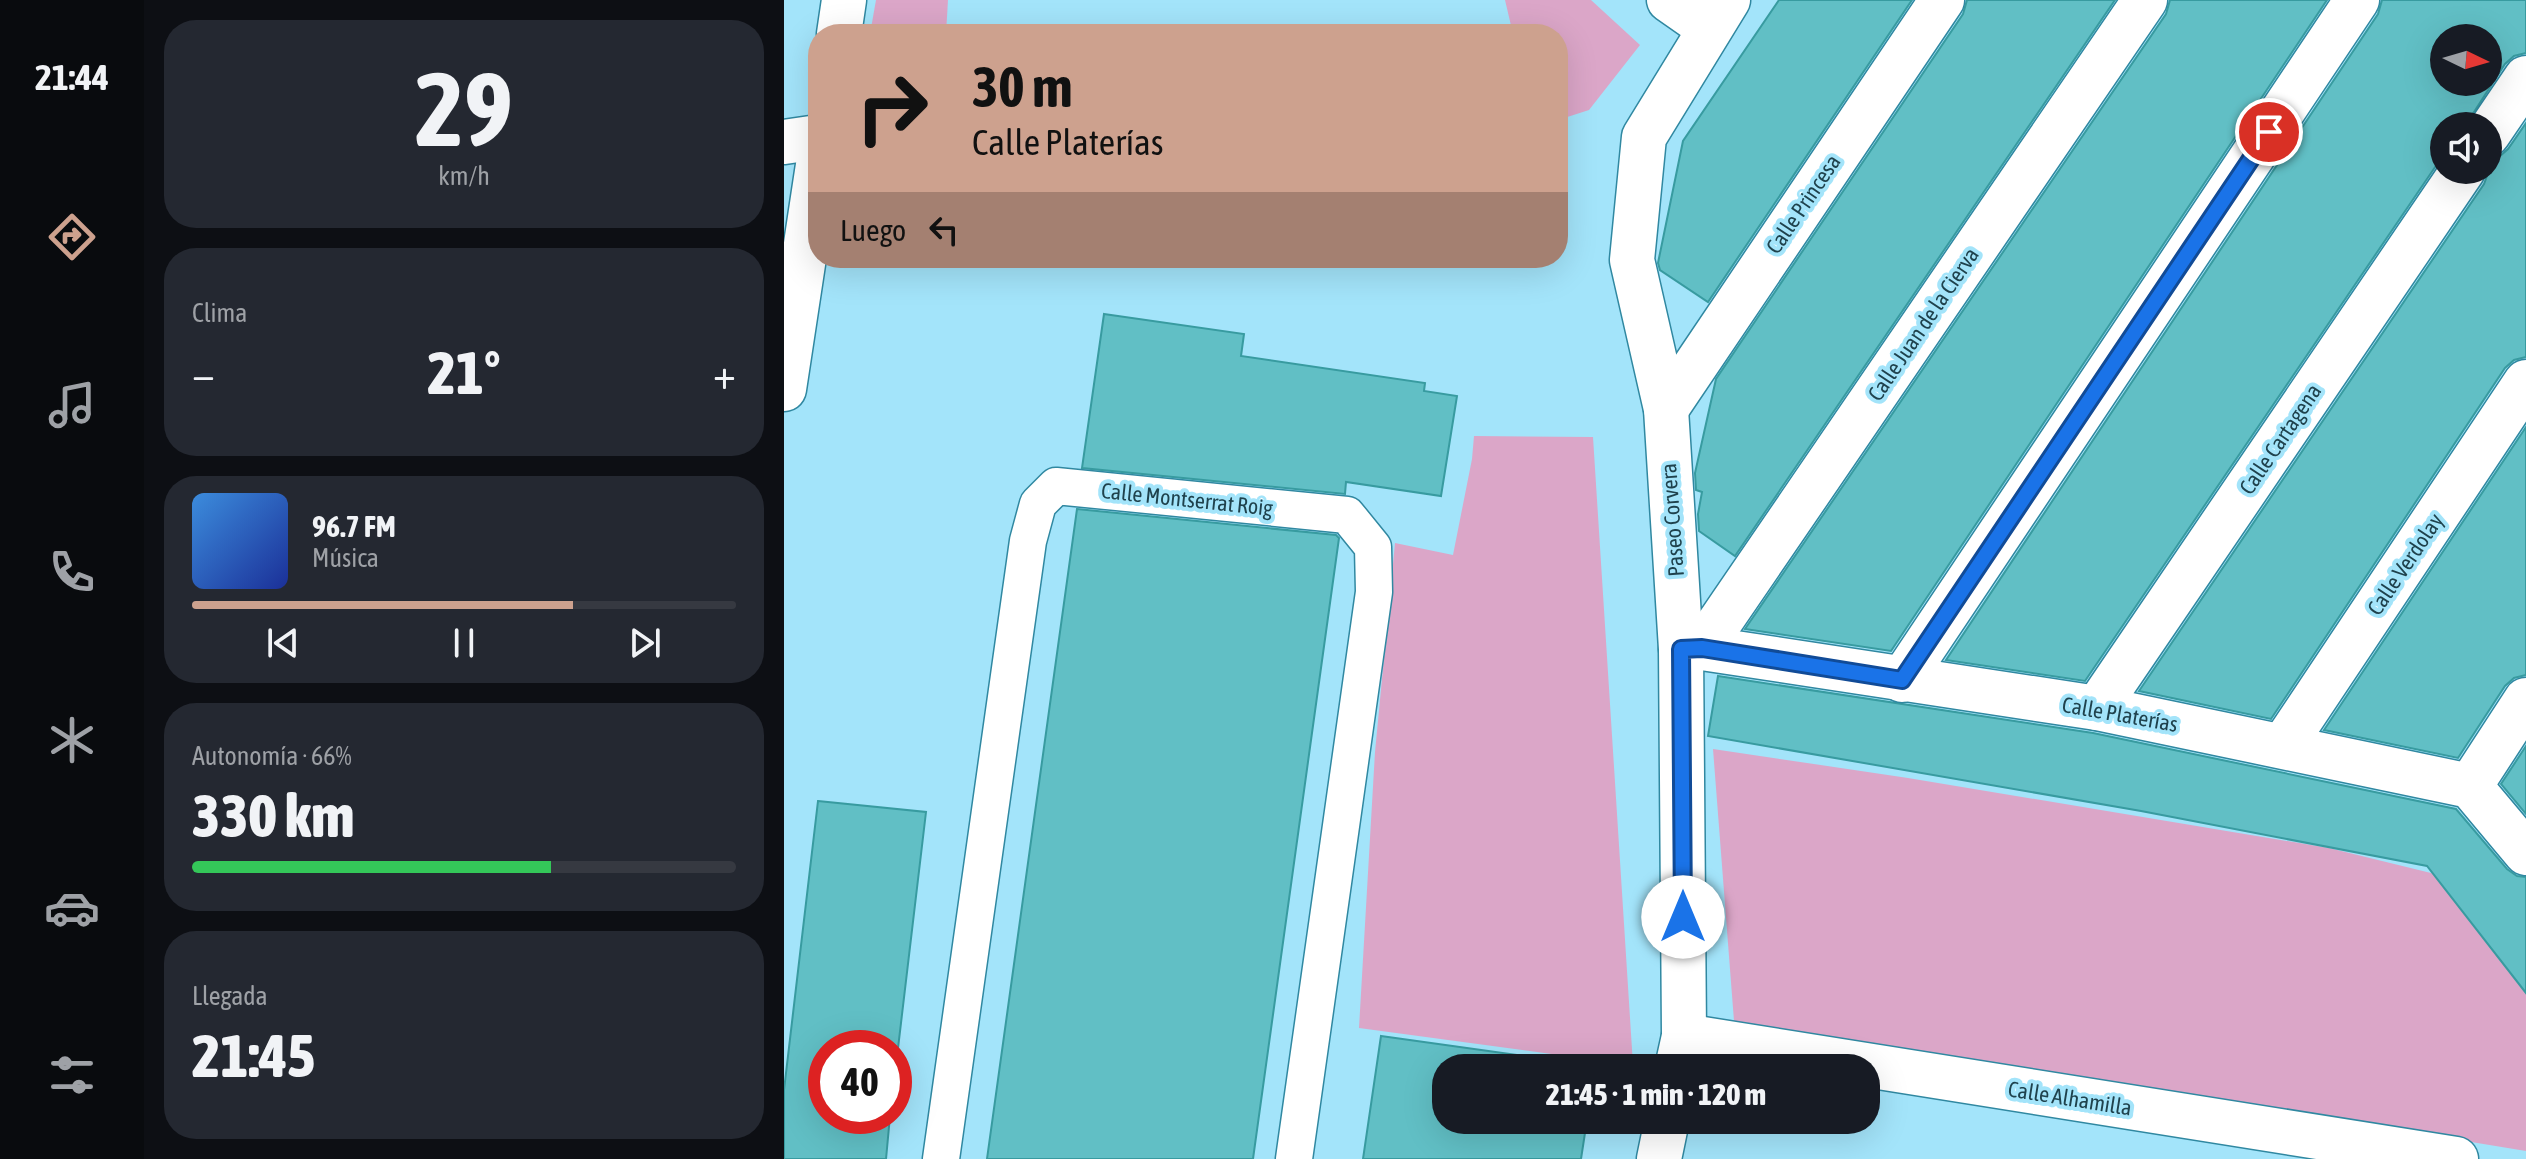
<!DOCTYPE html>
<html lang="es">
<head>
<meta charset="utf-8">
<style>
  :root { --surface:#171b24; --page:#242831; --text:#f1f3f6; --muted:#9ea1a6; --line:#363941; --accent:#cda18e }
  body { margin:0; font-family:"Asap Condensed",sans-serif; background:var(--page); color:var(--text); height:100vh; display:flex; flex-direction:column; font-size:30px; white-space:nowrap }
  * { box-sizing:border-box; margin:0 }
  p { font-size:26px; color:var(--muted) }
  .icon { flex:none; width:44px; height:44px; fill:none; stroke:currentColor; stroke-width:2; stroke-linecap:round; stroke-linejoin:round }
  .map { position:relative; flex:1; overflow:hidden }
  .panel { display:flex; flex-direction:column; gap:20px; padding:20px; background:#0d0f14; width:640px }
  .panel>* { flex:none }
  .banner { position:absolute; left:24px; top:24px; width:760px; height:244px; border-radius:32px; box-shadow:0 8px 32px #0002; background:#cda18e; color:#111; overflow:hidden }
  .needle { width:52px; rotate:95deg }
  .buttons { position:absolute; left:1646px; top:24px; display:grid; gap:16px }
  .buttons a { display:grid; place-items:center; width:72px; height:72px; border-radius:50%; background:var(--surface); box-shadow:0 8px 32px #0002; font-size:40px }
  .speed { position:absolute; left:24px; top:1030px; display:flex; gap:16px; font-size:40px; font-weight:700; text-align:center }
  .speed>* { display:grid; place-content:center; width:104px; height:104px; border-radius:50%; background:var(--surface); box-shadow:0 8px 32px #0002; line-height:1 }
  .speed .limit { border:12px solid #d22; background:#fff; color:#111 }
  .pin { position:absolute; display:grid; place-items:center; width:68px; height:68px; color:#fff; margin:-34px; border:4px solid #fff; border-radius:50%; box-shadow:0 2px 8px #0007 }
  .me { position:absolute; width:88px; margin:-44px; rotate:0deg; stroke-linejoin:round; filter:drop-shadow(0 0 6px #0008) }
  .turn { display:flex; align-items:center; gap:28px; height:168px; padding:0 32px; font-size:36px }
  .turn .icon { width:104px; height:104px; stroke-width:2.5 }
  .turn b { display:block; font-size:56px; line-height:68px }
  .then { display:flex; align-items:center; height:76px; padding:0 32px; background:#0003; gap:16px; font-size:30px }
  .big { font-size:60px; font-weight:800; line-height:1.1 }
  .panel .card { flex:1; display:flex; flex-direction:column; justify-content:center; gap:12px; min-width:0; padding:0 28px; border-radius:32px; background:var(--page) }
  .panel .dial { align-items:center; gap:0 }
  .dial b { font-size:104px; line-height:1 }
  .song { display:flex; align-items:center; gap:24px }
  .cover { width:96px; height:96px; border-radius:12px; background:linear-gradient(135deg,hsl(210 70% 55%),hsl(230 70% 35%)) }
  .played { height:8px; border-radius:4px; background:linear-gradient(90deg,var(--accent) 70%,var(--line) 70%) }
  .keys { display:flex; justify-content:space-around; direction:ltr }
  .heat { display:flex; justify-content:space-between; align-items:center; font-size:44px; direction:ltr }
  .charge { height:12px; border-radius:6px; background:linear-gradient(90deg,#34c759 66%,var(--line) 0) }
  .trip { position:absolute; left:648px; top:1054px; width:448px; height:80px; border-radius:32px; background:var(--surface); box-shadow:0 8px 32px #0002; font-weight:800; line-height:80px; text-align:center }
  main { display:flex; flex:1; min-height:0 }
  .menu { display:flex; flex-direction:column; width:144px; justify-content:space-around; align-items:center; background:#090b0e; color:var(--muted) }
  .menu .icon { width:56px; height:56px }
  .menu .current { color:var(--accent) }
  .menu b { font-size:36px; color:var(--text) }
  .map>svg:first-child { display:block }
  .green { fill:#dba6c8 }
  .building { fill:#61bfc5; stroke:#389ba0; stroke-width:2; fill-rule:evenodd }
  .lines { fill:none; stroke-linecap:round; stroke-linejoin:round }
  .lane-casing { stroke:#3088a1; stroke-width:39 }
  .street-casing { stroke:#3088a1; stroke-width:47 }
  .secondary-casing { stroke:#3088a1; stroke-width:47 }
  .lane { stroke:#fff; stroke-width:36 }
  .street { stroke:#fff; stroke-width:44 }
  .secondary { stroke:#fff; stroke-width:44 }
  .route-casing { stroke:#114b97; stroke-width:20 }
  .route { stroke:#1a73e8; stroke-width:14 }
  .labels { text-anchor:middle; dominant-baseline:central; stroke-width:8; stroke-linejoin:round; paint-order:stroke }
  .street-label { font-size:22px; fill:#1f424d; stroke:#a3e4fa }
</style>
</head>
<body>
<main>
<nav class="menu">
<b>21:44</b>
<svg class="icon current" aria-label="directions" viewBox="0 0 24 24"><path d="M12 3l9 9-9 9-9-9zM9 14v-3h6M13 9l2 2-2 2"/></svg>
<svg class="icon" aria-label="music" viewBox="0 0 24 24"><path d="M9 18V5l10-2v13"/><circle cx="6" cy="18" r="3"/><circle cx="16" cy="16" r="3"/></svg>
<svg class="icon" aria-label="phone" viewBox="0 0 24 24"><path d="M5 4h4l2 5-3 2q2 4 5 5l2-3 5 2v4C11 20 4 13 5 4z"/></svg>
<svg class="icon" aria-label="climate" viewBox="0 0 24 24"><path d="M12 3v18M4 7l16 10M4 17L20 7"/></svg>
<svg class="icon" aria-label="car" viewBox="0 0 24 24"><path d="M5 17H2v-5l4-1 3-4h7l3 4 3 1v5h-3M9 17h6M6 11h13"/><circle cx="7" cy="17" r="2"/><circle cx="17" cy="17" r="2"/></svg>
<svg class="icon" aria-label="filters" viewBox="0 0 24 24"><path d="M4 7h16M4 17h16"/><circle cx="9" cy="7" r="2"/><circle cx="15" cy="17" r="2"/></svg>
</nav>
<section class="panel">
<div class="card dial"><b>29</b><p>km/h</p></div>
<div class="card"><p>Clima</p>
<div class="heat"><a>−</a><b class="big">21°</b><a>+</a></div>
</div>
<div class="card">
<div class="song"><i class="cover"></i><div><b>96.7 FM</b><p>Música</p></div></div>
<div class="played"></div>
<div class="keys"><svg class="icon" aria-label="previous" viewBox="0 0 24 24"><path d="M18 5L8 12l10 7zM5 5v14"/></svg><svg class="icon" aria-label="pause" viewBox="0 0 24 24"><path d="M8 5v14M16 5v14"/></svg><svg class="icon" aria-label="next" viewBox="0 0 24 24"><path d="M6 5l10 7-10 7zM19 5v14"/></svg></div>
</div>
<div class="card"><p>Autonomía · 66%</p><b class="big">330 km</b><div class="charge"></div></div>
<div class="card"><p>Llegada</p><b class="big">21:45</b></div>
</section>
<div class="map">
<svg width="1742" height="1159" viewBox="0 0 1742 1159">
  <rect width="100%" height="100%" fill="#a3e4fa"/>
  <g class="green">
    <path d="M92 0H164L162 34H86Z"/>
    <path d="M721 0H807L856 45 805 110 774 120V34H729Z"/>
    <path d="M690 436 809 437 849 1065 575 1028 591 752 611 543 669 555 688 459Z"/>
    <path d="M929 749 1124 778 1545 848 1651 874 1742 984V1151L950 1021Z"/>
  </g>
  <g class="building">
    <path d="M995 0H1128L924 302 876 270 874 263 899 141Z"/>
    <path d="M1183 0H1331L951 556 915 531 914 514 918 492 912 490 911 473 932 379 1179 14Z"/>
    <path d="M1386 0H1543L1107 651 961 629 1382 14Z"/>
    <path d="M1598 0H1742V53L1730 56 1721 64 1681 126H1660V154L1301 681 1162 660 1594 14ZM1660 38H1704V82H1660Z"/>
    <path d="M1742 123V357L1730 360 1721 368 1487 719 1355 691 1700 184 1704 173V159L1716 156 1724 149Z"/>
    <path d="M320 314 460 334 457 356 641 383 640 391 673 396 657 496 562 482 561 494 298 468Z"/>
    <path d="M1742 427V675L1730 678 1721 686 1674 758 1540 730Z"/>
    <path d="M293 509 552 535 555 538 469 1159H203Z"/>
    <path d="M934 676 1309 733 1672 809 1723 869 1733 876 1742 877V993L1643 866 1357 811 924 736Z"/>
    <path d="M1742 746V814L1717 784Z"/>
    <path d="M34 801 142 812 110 1082V1048H42V1116H106L102 1159H0V1090Z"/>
    <path d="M597 1036 811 1066 810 1068H662V1120H803L797 1159H579Z"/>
  </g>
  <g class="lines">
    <defs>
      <path id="lane" d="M157 1159 244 541 254 504 272 486 563 515 589 547 590 592 510 1159"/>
      <g id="street">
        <path d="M885 0 925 28"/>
        <path d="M55 34 60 0"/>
        <path d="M1704 134 1742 78"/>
        <path d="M0 142 34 137"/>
        <path d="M0 389 34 165"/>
        <path d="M882 409 1158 0"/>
        <path d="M918 648 1361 0"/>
        <path d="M897 649 918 648 1313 708 1686 786 1742 853"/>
        <path d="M1118 680 1573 0"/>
        <path d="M1313 708 1679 170"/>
        <path d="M1499 746 1742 382"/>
        <path d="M1686 786 1742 700"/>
        <path d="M900 1036 1672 1159"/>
      </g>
      <g id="secondary">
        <path d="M893 1068 900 1036 897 649 882 409 848 260 860 137 944 0"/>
        <path d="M875 1159 883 1120"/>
      </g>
    </defs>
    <use href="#lane" class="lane-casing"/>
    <use href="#street" class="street-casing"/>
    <use href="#secondary" class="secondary-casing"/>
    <use href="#lane" class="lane"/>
    <use href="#street" class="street"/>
    <use href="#secondary" class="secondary"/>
  </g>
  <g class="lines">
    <defs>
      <path id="route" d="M899 917 897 649 918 648 1118 680 1485 132"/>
    </defs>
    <use href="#route" class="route-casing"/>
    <use href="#route" class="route"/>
  </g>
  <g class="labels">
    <g class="street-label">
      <text transform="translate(1019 204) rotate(-56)">Calle Princesa</text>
      <text transform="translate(1139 324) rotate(-56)">Calle Juan de la Cierva</text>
      <text transform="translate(1496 439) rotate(-56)">Calle Cartagena</text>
      <text transform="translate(403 499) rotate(6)">Calle Montserrat Roig</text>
      <text transform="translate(888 520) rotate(-94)">Paseo Corvera</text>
      <text transform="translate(1621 564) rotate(-56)">Calle Verdolay</text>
      <text transform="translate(1336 714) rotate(10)">Calle Platerías</text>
      <text transform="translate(1286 1098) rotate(9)">Calle Alhamilla</text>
    </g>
  </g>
</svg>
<div class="buttons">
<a><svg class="needle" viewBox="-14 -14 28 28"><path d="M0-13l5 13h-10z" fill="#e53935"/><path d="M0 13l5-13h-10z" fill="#9ea1a6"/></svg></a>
<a><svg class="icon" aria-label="sound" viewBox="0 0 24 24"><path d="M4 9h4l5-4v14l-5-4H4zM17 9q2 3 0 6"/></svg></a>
</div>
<div class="speed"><div class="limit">40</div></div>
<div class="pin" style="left:1485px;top:132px;background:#d93025"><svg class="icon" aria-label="arrive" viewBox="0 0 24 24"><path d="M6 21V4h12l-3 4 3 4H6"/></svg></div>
<svg class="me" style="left:899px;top:917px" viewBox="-20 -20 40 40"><circle r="19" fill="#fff"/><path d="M0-13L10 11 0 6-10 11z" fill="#1a73e8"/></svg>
<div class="trip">21:45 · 1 min · 120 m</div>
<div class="banner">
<div class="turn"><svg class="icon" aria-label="right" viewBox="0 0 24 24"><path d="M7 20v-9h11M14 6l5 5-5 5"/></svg><div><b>30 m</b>Calle Platerías</div></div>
<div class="then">Luego<svg class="icon" aria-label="left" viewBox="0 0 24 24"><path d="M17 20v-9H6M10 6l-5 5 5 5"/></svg></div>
</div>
</div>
</main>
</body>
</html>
